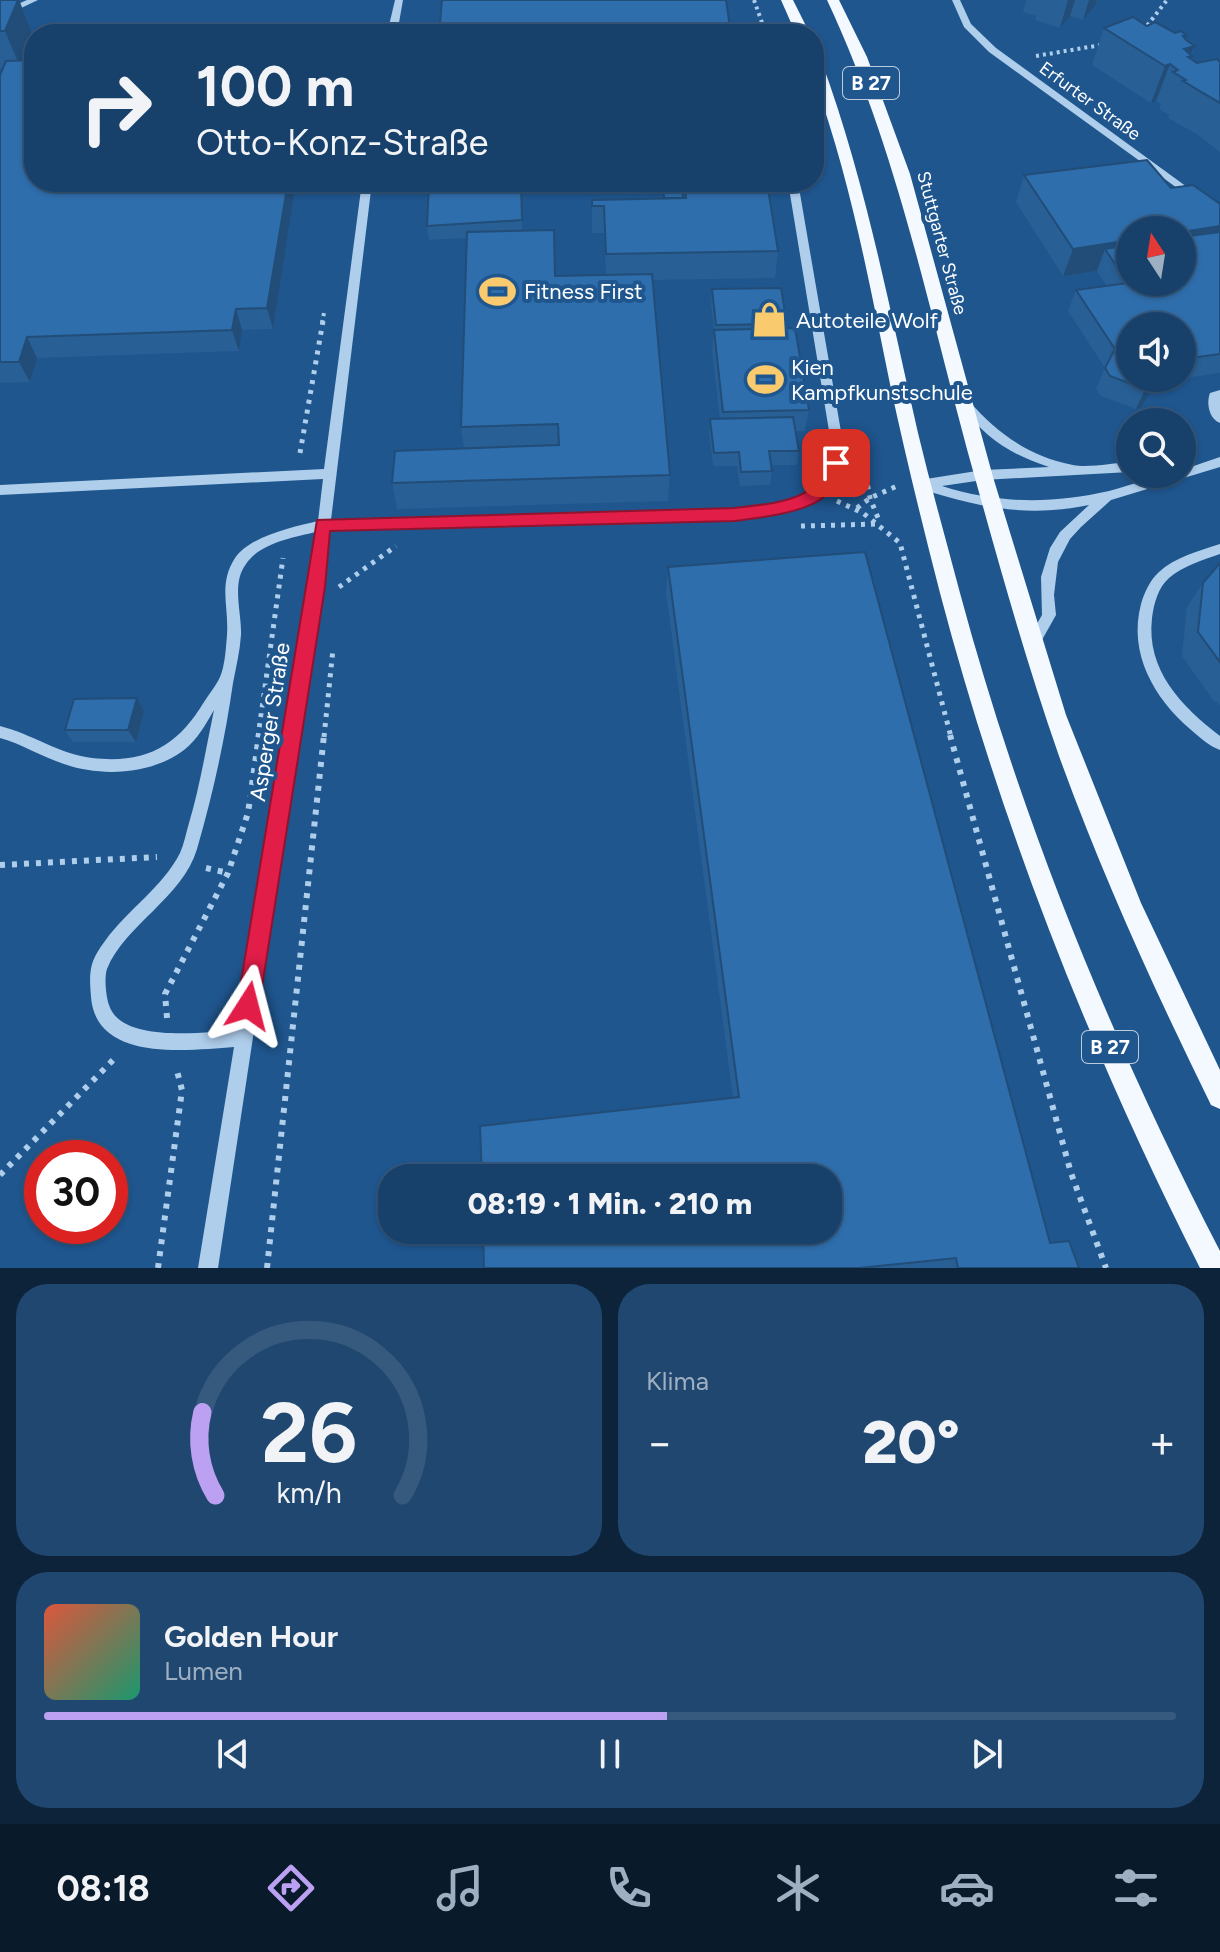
<!DOCTYPE html>
<html lang="de">
<head>
<meta charset="utf-8">
<style>
  :root { --surface:#17406a; --page:#204770; --text:#f1f3f6; --muted:#9eafc1; --line:#36597e; --accent:#bca0f2 }
  body { margin:0; font-family:Figtree,sans-serif; background:var(--page); color:var(--text); height:100vh; display:flex; flex-direction:column; font-size:30px; white-space:nowrap }
  * { box-sizing:border-box; margin:0 }
  p { font-size:26px; color:var(--muted) }
  .icon { flex:none; width:44px; height:44px; fill:none; stroke:currentColor; stroke-width:2; stroke-linecap:round; stroke-linejoin:round }
  .map { position:relative; height:1268px; overflow:hidden }
  .drawer { display:flex; flex-direction:column; gap:16px; padding:16px; background:#0d233a; flex:1 }
  .drawer>* { flex:none }
  .guide { position:absolute; left:24px; top:24px; width:800px; height:168px; border-radius:32px; box-shadow:0 2px 6px #0004,0 0 0 2px var(--line); background:#17406a; color:var(--text); overflow:hidden }
  .needle { width:52px; rotate:348deg }
  .buttons { position:absolute; left:1116px; top:216px; display:grid; gap:16px }
  .buttons a { display:grid; place-items:center; width:80px; height:80px; border-radius:50%; background:var(--surface); box-shadow:0 2px 6px #0004,0 0 0 2px var(--line); font-size:40px }
  .speed { position:absolute; left:24px; top:1140px; display:flex; gap:16px; font-size:40px; font-weight:700; text-align:center }
  .speed>* { display:grid; place-content:center; width:104px; height:104px; border-radius:50%; background:var(--surface); box-shadow:0 2px 6px #0004,0 0 0 2px var(--line); line-height:1 }
  .speed .limit { border:12px solid #d22; background:#fff; color:#111 }
  .pin { position:absolute; display:grid; place-items:center; width:68px; height:68px; color:#fff; margin:-34px; border-radius:16px; box-shadow:0 4px 12px #0006 }
  .me { position:absolute; width:88px; margin:-44px; rotate:9deg; stroke-linejoin:round; filter:drop-shadow(0 0 6px #0008) }
  .turn { display:flex; align-items:center; gap:28px; height:168px; padding:0 40px; font-size:36px }
  .turn .icon { width:104px; height:104px; stroke-width:2.5 }
  .turn b { display:block; font-size:56px; line-height:68px }
  .big { font-size:60px; font-weight:800; line-height:1.1 }
  .drawer .tile { flex:1; display:flex; flex-direction:column; justify-content:center; gap:12px; min-width:0; padding:0 28px; border-radius:32px; background:var(--page) }
  .drawer .dial { align-items:center; gap:0 }
  .dial svg { height:208px; overflow:visible; fill:none; stroke:var(--line); stroke-width:7; stroke-linecap:round; text-anchor:middle }
  .dial text { fill:var(--text); stroke:none }
  .song { display:flex; align-items:center; gap:24px }
  .cover { width:96px; height:96px; border-radius:12px; background:linear-gradient(135deg,hsl(10 70% 55%),hsl(160 70% 35%)) }
  .played { height:8px; border-radius:4px; background:linear-gradient(90deg,var(--accent) 55%,var(--line) 55%) }
  .keys { display:flex; justify-content:space-around; direction:ltr }
  .heat { display:flex; justify-content:space-between; align-items:center; font-size:44px; direction:ltr }
  .drawer .tiles { flex:1; display:grid; gap:16px; grid-template-columns:1fr 1fr }
  .tile:last-child { grid-column:span 2 }
  .trip { position:absolute; left:378px; top:1164px; width:464px; height:80px; border-radius:32px; background:var(--surface); box-shadow:0 2px 6px #0004,0 0 0 2px var(--line); font-weight:800; line-height:80px; text-align:center }
  .menu { display:flex; height:128px; justify-content:space-around; align-items:center; background:#091a2a; color:var(--muted) }
  .menu .icon { width:56px; height:56px }
  .menu .current { color:var(--accent) }
  .menu b { font-size:36px; color:var(--text) }
  .map>svg:first-child { display:block }
  .lines { fill:none; stroke-linecap:round; stroke-linejoin:round }
  .path-far2 { stroke:#aeceec; stroke-width:4; stroke-dasharray:3 4; stroke-linecap:butt }
  .path-far1 { stroke:#aeceec; stroke-width:5; stroke-dasharray:4 6; stroke-linecap:butt }
  .path { stroke:#aeceec; stroke-width:6; stroke-dasharray:5 7; stroke-linecap:butt }
  .minor { fill:#aeceec; fill-rule:evenodd }
  .major { fill:#f4f9ff; fill-rule:evenodd }
  .wall { fill:#285f94; fill-rule:evenodd }
  .shaded-wall { fill:#214d78 }
  .building { fill:#2f6eac; stroke:#214d78; stroke-width:2 }
  .route { fill:#e11d48; stroke:#92132f; stroke-width:2 }
  .labels { text-anchor:middle; dominant-baseline:central; stroke-width:8; stroke-linejoin:round; paint-order:stroke }
  .far-street-label { font-size:18px; fill:#fff; stroke:#1f568e }
  .shield { fill:#1f568e; stroke:#bcccdd; stroke-width:2 }
  .shield-label { font-size:20px; font-weight:bold; fill:#fff }
  .poi-label { font-size:22px; fill:#fff; stroke:#1f568e; text-anchor:start }
  .street-label { font-size:22px; fill:#fff; stroke:#1f568e }
</style>
</head>
<body>
<div class="map">
<svg width="1220" height="1268" viewBox="0 0 1220 1268">
  <rect width="100%" height="100%" fill="#1f568e"/>
  <g class="lines">
    <g class="path-far2">
      <path d="M754 0 766 34"/>
      <path d="M1143 31 1167 0"/>
      <path d="M1036 56 1101 45"/>
      <path d="M647 184 666 183"/>
      <path d="M322 323 324 313"/>
    </g>
    <g class="path-far1">
      <path d="M300 453 323 321"/>
      <path d="M862 456 870 498 880 523"/>
      <path d="M837 501 863 513 900 543 951 737"/>
      <path d="M857 508 870 498 897 486"/>
      <path d="M801 526 879 524"/>
      <path d="M339 587 396 546"/>
      <path d="M258 737 283 558"/>
      <path d="M324 737 333 649"/>
    </g>
    <g class="path">
      <path d="M950 735 1071 1173 1106 1268"/>
      <path d="M0 865 157 857"/>
      <path d="M206 868 228 873"/>
      <path d="M167 1018 165 994 228 873 248 813 259 735"/>
      <path d="M0 1175 117 1056"/>
      <path d="M158 1268 182 1090 176 1067"/>
      <path d="M267 1268 324 735"/>
    </g>
    <g class="minor">
      <path d="M27 0H38L0 18V12Z"/>
      <path d="M395 0H403L397 34H387Z"/>
      <path d="M952 0H960L971 24 996 48 1220 211V219L989 52 964 27Z"/>
      <path d="M362 182H372L331 520 734 510C783 503 818 504 832 449L788 182H798L844 449C829 511 789 512 734 520L330 530 218 1268H198L234 1047C189 1050 96 1063 91 997 89 972 89 962 105 941 128 909 162 888 180 853 184 844 186 833 189 823 200 786 206 748 214 710 206 724 197 740 184 750 151 775 101 777 64 764 42 757 22 744 0 738V726C32 734 59 754 92 758 145 764 177 747 204 702 209 694 217 684 220 677 225 666 226 647 227 635 229 606 218 584 235 558 250 536 293 527 318 521L323 479 0 495V485L324 469ZM316 532 237 1030C206 1032 121 1044 109 1005 106 996 104 978 107 969 124 926 183 897 197 849 213 794 225 739 233 683 236 667 240 651 241 635 242 612 231 584 246 564 260 543 294 537 316 532Z"/>
      <path d="M1220 390V423C1209 419 1206 403 1210 393Z"/>
      <path d="M965 400 969 401C998 434 1030 457 1073 465 1088 468 1114 463 1130 462V472L983 480 942 486C998 504 1052 504 1109 491 1133 485 1157 474 1182 474V470L1220 457V467L1111 500 1081 527 1070 539 1058 562 1054 595 1056 615 1038 647H1028L1026 643 1042 615 1041 577 1050 548 1060 532 1089 505C1024 518 979 507 917 488L916 485 917 482 926 479 983 470 1049 467C1009 454 988 439 961 407L959 404 961 401Z"/>
      <path d="M1220 544V554C1203 560 1183 566 1169 578 1158 588 1154 603 1152 618 1146 670 1181 706 1220 736V750C1209 746 1199 737 1190 729 1154 698 1128 653 1141 604 1144 593 1150 580 1159 572 1175 557 1199 551 1220 544Z"/>
    </g>
    <g class="major">
      <path d="M781 0H793L810 34H796Z"/>
      <path d="M827 0H839L867 57 910 174 993 477 1066 715 1141 903 1220 1070V1109L1211 1105C1155 991 1102 875 1059 756 1027 665 1001 571 975 478 929 314 900 156 827 0Z"/>
      <path d="M814 56 821 60C866 182 889 307 918 433 931 487 946 540 960 593 1022 823 1111 1040 1220 1251V1268H1200C1090 1051 1002 828 940 593 922 523 905 454 890 384 869 281 850 178 814 79Z"/>
    </g>
  </g>
  <g class="wall">
    <path d="M0 0H19L33 36 23 61 296 182 273 329 242 330 239 351 37 358 30 382 0 383V75L3 68H0Z"/>
    <path d="M1026 0H1097L1096 4 1083 20 1070 16 1060 28 1035 20 1036 16 1023 12Z"/>
    <path d="M1147 26 1185 40 1195 46 1191 58 1197 63 1220 62V152L1198 135 1168 118 1169 115 1159 109 1161 104 1156 101 1151 103 1092 65 1104 28Z"/>
    <path d="M1024 175 1171 188 1220 204V373L1157 382 1141 408 1136 409 1101 396 1096 389 1105 368 1068 311 1076 290 1107 286 1097 271 1063 276 1016 202ZM1182 326V378H1130Z"/>
    <path d="M662 182H767L778 251 775 278 653 280 670 475 668 501 397 509 392 483 464 449 461 427 467 238 429 240 427 226 522 197V230L556 276 606 275 604 233H592V200L663 198Z"/>
    <path d="M712 289 787 324V328L809 410 805 431H796L799 451 797 465H771L772 471 770 485 740 486 737 466H713L709 433 710 419H720L712 351 714 330 711 303Z"/>
    <path d="M1220 563V705L1213 700 1182 656 1187 607 1203 583Z"/>
    <path d="M668 567 1050 1243 1079 1268H484L733 1098 666 592Z"/>
    <path d="M137 698 144 711 136 742H73L65 730Z"/>
  </g>
  <g class="shaded-wall">
    <path d="M19 0 33 36 20 67 5 31Z"/>
    <path d="M1068 0H1075L1070 16 1060 28Z"/>
    <path d="M1089 0H1097L1096 4 1083 20Z"/>
    <path d="M1195 46 1190 56H1192L1183 78 1184 49Z"/>
    <path d="M1170 64 1156 101 1151 103 1165 66Z"/>
    <path d="M288 182H296L273 329 267 308Z"/>
    <path d="M1220 226V249L1182 257V232Z"/>
    <path d="M1130 240V265L1105 249 1097 271 1063 276 1073 249Z"/>
    <path d="M236 309 242 330 239 351 232 330Z"/>
    <path d="M27 337 37 358 30 382 19 362Z"/>
    <path d="M1157 378H1159L1141 408 1136 409 1145 389Z"/>
    <path d="M137 698 144 711 136 742 128 730Z"/>
  </g>
  <g class="building">
    <path d="M0 0H18L5 31H0Z"/>
    <path d="M442 0H726L731 34H439Z"/>
    <path d="M1133 17 1147 26 1155 22 1175 33 1181 31 1187 36H1183L1186 40 1195 46 1184 49 1192 56 1188 57 1197 63 1217 59 1220 62V103L1183 81 1186 80 1173 72 1178 70 1170 64 1165 66 1104 28Z"/>
    <path d="M34 60V182H288L267 308 236 309 232 330 27 337 19 362H0V75L6 61Z"/>
    <path d="M1147 160 1171 188 1193 185 1220 204V226L1182 232V230H1130V240L1073 249 1024 175Z"/>
    <path d="M521 182 522 220 427 226 429 183Z"/>
    <path d="M663 182H681L683 198H664Z"/>
    <path d="M684 182H767L778 251 606 254 604 206H592V200L686 198Z"/>
    <path d="M554 230 555 276 652 274 670 475 392 483 395 451 559 445 558 424 461 427 467 232Z"/>
    <path d="M1220 232V354L1182 359V326H1130V378H1157L1151 388 1145 389 1110 376 1105 368 1115 349 1076 290 1128 283 1105 249 1130 245V282H1182V237Z"/>
    <path d="M781 288 787 324 716 325 712 289Z"/>
    <path d="M795 328 809 410 723 412 714 330Z"/>
    <path d="M793 417 799 451H769L772 471 741 472 739 452 714 453 710 419Z"/>
    <path d="M865 552 1050 1243 1069 1241 1079 1268H958L956 1258 859 1268H484L483 1230H828V1178H482L480 1126 739 1097 668 567Z"/>
    <path d="M1220 563V662L1198 632 1203 583Z"/>
    <path d="M137 698 128 730H65L74 699Z"/>
  </g>
  <path class="route" d="M836 457 844 463C839 475 835 487 825 496 806 513 759 518 734 521L330 531 325 587 259 1006 256 1014 248 1017 240 1014 237 1006 317 520 734 508C759 505 801 503 818 482 824 475 826 466 830 459Z"/>
  <defs>
    <symbol id="stadium-bare" viewBox="-9 -9 18 18"><path d="M0-5a6.5 5 0 1 0 0 10a6.5 5 0 1 0 0-10ZM-3.5-1.8h7v3.6h-7Z" fill="#faca6e" stroke="#1f568e" stroke-width="2.5" paint-order="stroke"/></symbol>
    <symbol id="shop-bare" viewBox="-9 -9 18 18"><path d="M-5-2.5h2.3a2.7 3.5 0 0 1 5.4 0H5L5.5 6h-11ZM-1.5-2.5h3a1.5 2.3 0 0 0-3 0Z" fill="#faca6e" stroke="#1f568e" stroke-width="2.5" paint-order="stroke"/></symbol>
  </defs>
  <g fill-rule="evenodd">
    <use href="#stadium-bare" x="472" y="266" width="51" height="51"/>
    <use href="#shop-bare" x="744" y="294" width="51" height="51"/>
    <use href="#stadium-bare" x="740" y="354" width="51" height="51"/>
  </g>
  <g class="labels">
    <g class="far-street-label">
      <text transform="translate(1090 101) rotate(36)">Erfurter Straße</text>
      <text transform="translate(942 243) rotate(75)">Stuttgarter Straße</text>
    </g>
    <g class="shield">
      <rect x="843" y="67" width="56" height="32" rx="6"/>
      <rect x="1082" y="1031" width="56" height="32" rx="6"/>
    </g>
    <g class="shield-label">
      <text x="871" y="83">B 27</text>
      <text x="1110" y="1047">B 27</text>
    </g>
    <g class="poi-label">
      <text x="524" y="291">Fitness First</text>
      <text x="796" y="320">Autoteile Wolf</text>
      <text x="791" y="367">Kien<tspan x="791" dy="25">Kampfkunstschule</tspan></text>
    </g>
    <g class="street-label">
      <text transform="translate(270 722) rotate(-81)">Asperger Straße</text>
    </g>
  </g>
</svg>
<div class="buttons">
<a><svg class="needle" viewBox="-14 -14 28 28"><path d="M0-13l5 13h-10z" fill="#e53935"/><path d="M0 13l5-13h-10z" fill="#9eafc1"/></svg></a>
<a><svg class="icon" aria-label="sound" viewBox="0 0 24 24"><path d="M4 9h4l5-4v14l-5-4H4zM17 9q2 3 0 6"/></svg></a>
<a><svg class="icon" aria-label="search" viewBox="0 0 24 24"><circle cx="10" cy="10" r="6"/><path d="M15 15l6 6"/></svg></a>
</div>
<div class="speed"><div class="limit">30</div></div>
<div class="pin" style="left:836px;top:463px;background:#d93025"><svg class="icon" aria-label="arrive" viewBox="0 0 24 24"><path d="M6 21V4h12l-3 4 3 4H6"/></svg></div>
<svg class="me" style="left:248px;top:1006px" viewBox="-20 -20 40 40"><path d="M0-17L14 15 0 8-14 15z" fill="#e11d48" stroke="#fff" stroke-width="4"/></svg>
<div class="trip">08:19 · 1 Min. · 210 m</div>
<div class="guide">
<div class="turn"><svg class="icon" aria-label="right" viewBox="0 0 24 24"><path d="M7 20v-9h11M14 6l5 5-5 5"/></svg><div><b>100 m</b>Otto-Konz-Straße</div></div>
</div>
</div>
<section class="drawer">
<div class="tiles">
<div class="tile dial"><svg viewBox="0 0 100 80">
<path d="M14 69A42 42 0 1 1 86 69"/>
<path d="M14 69A42 42 0 0 1 9 37" stroke="#bca0f2"/>
<text x="50" y="56" font-size="32" font-weight="700">26</text>
<text x="50" y="72" font-size="11">km/h</text>
</svg></div>
<div class="tile"><p>Klima</p>
<div class="heat"><a>−</a><b class="big">20°</b><a>+</a></div>
</div>
<div class="tile">
<div class="song"><i class="cover"></i><div><b>Golden Hour</b><p>Lumen</p></div></div>
<div class="played"></div>
<div class="keys"><svg class="icon" aria-label="previous" viewBox="0 0 24 24"><path d="M18 5L8 12l10 7zM5 5v14"/></svg><svg class="icon" aria-label="pause" viewBox="0 0 24 24"><path d="M8 5v14M16 5v14"/></svg><svg class="icon" aria-label="next" viewBox="0 0 24 24"><path d="M6 5l10 7-10 7zM19 5v14"/></svg></div>
</div>
</div>
</section>
<nav class="menu">
<b>08:18</b>
<svg class="icon current" aria-label="directions" viewBox="0 0 24 24"><path d="M12 3l9 9-9 9-9-9zM9 14v-3h6M13 9l2 2-2 2"/></svg>
<svg class="icon" aria-label="music" viewBox="0 0 24 24"><path d="M9 18V5l10-2v13"/><circle cx="6" cy="18" r="3"/><circle cx="16" cy="16" r="3"/></svg>
<svg class="icon" aria-label="phone" viewBox="0 0 24 24"><path d="M5 4h4l2 5-3 2q2 4 5 5l2-3 5 2v4C11 20 4 13 5 4z"/></svg>
<svg class="icon" aria-label="climate" viewBox="0 0 24 24"><path d="M12 3v18M4 7l16 10M4 17L20 7"/></svg>
<svg class="icon" aria-label="car" viewBox="0 0 24 24"><path d="M5 17H2v-5l4-1 3-4h7l3 4 3 1v5h-3M9 17h6M6 11h13"/><circle cx="7" cy="17" r="2"/><circle cx="17" cy="17" r="2"/></svg>
<svg class="icon" aria-label="filters" viewBox="0 0 24 24"><path d="M4 7h16M4 17h16"/><circle cx="9" cy="7" r="2"/><circle cx="15" cy="17" r="2"/></svg>
</nav>
</body>
</html>
